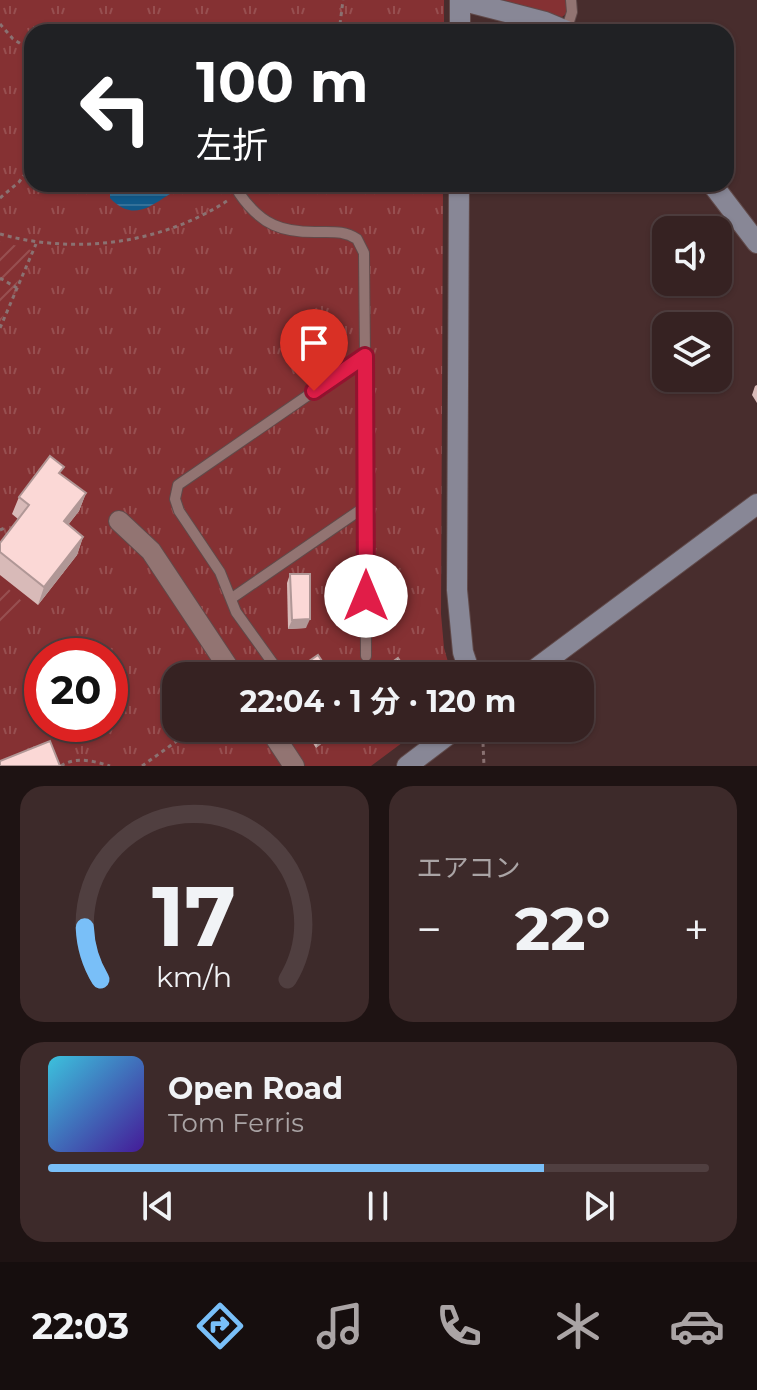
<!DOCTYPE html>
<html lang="ja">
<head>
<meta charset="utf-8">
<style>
  :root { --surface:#362222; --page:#3d2a2a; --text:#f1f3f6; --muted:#aaa4a5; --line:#503f40; --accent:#79bff8 }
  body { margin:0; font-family:Montserrat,"Noto Sans JP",sans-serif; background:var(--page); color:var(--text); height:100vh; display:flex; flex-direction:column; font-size:30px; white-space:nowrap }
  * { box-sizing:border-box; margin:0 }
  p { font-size:26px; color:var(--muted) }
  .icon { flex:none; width:44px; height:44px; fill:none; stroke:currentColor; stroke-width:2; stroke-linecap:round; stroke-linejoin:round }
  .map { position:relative; height:766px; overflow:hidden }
  .drawer { display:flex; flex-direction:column; gap:20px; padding:20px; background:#1e1313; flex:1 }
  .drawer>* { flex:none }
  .banner { position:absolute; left:24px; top:24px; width:710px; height:168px; border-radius:24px; box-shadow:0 2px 6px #0004,0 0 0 2px var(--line); background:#202124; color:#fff; overflow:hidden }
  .tools { position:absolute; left:652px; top:216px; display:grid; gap:16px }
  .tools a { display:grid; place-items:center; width:80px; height:80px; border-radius:16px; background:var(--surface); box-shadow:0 2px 6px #0004,0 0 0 2px var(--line); font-size:40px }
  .speed { position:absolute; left:24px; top:638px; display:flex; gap:16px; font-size:40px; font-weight:700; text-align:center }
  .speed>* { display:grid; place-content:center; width:104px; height:104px; border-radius:50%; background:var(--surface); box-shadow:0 2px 6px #0004,0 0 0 2px var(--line); line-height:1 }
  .speed .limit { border:12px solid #d22; background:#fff; color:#111 }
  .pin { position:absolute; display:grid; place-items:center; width:68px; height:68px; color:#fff; margin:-82px -34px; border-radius:50% 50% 50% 0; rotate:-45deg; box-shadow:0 0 8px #0007 }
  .pin .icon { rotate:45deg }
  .me { position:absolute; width:88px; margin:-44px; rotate:0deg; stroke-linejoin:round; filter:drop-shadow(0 0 6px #0008) }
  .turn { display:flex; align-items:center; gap:28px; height:168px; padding:0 40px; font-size:36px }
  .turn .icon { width:104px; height:104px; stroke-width:2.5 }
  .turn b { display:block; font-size:56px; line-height:68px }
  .big { font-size:60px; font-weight:700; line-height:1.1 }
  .drawer .widget { flex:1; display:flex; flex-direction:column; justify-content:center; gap:12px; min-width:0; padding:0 28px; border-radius:24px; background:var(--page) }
  .drawer .dial { align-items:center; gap:0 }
  .dial svg { height:208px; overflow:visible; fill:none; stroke:var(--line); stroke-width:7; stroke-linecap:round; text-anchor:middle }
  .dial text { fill:var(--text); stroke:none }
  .song { display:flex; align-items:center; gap:24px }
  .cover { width:96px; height:96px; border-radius:12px; background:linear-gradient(135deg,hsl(190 70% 55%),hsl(260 70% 35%)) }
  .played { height:8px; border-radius:4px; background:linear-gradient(90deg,var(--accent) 75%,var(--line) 75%) }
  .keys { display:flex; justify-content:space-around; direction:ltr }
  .heat { display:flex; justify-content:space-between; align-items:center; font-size:44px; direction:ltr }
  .drawer .tiles { flex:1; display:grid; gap:20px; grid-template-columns:1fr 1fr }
  .widget:last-child { grid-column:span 2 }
  .trip { position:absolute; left:162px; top:662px; width:432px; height:80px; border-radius:24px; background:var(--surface); box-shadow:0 2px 6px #0004,0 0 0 2px var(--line); font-weight:700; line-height:80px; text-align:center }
  .tabs { display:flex; height:128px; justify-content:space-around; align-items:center; background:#160e0e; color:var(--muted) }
  .tabs .icon { width:56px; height:56px }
  .tabs .current { color:var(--accent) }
  .tabs b { font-size:36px; color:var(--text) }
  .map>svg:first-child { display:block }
  .grass { fill:#853133 }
  .park { fill:url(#park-tufts); fill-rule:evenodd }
  .garden { fill:url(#garden-furrows) }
  .water { fill:url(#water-rules) }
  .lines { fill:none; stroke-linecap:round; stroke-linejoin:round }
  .lane-casing { stroke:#604a4a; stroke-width:12 }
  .street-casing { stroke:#604a4a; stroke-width:22 }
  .secondary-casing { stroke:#604a4a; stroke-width:22 }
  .path { stroke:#8a7272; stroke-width:3; stroke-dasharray:4 4; stroke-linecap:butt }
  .lane { stroke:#927472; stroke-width:10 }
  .street { stroke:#927472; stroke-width:20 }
  .secondary { stroke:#888796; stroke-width:20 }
  .wall { fill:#d8bab8 }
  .shaded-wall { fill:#b09796 }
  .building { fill:#fbd8d6; stroke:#b09796; stroke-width:2 }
  .route-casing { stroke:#92132f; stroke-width:20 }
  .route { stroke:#e11d48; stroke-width:14 }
</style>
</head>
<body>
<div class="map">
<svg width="757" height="766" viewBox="0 0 757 766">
  <defs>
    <pattern id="park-tufts" width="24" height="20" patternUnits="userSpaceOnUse" patternTransform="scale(2)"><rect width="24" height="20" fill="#853133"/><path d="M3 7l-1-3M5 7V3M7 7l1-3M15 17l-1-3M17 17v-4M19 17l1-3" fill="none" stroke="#974f50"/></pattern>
    <pattern id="garden-furrows" width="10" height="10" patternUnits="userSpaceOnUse" patternTransform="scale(2)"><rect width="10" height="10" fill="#853133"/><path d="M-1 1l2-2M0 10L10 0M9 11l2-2" fill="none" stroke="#974f50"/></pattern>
    <pattern id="water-rules" width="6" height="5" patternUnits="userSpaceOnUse" patternTransform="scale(2)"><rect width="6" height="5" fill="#115989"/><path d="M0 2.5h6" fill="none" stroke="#347199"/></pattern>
  </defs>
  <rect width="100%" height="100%" fill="#482d2d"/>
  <path class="grass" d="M503 0H566L567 13 562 17Z"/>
  <path class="park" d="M0 0H444V32H32V184H443L441 614 444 648 452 676H176V728H422L371 766H0ZM42 656H110V724H42Z"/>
  <g class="garden">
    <path d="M0 241 31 250 0 323Z"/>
    <path d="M0 581 27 606 0 635Z"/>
  </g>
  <path class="water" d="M110 184H193C163 189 141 231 110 198Z"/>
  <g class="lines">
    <defs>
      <g id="lane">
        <path d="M566 31 572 12 571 0"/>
        <path d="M239 193C261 225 282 233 320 232 334 232 345 231 357 239L364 253 365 356"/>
        <path d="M232 598 366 506"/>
        <path d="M267 676 277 669 236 612 220 572 179 511 175 499 178 485 365 356 366 656"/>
      </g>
      <g id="street">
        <path d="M119 521 151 551 234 676"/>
        <path d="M269 728 294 766"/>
      </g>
      <g id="secondary">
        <path d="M460 0 545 22 569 32"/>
        <path d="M460 32V0"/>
        <path d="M459 184 457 590 463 652 471 676"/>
        <path d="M712 184 757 243"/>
        <path d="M526 676 757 504"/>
        <path d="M407 766 457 728"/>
      </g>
    </defs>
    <use href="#lane" class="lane-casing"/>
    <use href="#street" class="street-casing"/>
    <use href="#secondary" class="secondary-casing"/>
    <g class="path">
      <path d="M0 24 13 39 32 51"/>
      <path d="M121 32 125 28 130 32"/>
      <path d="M339 32 343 0"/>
      <path d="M0 198 19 182 32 165"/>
      <path d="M0 234C75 255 161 244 227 201"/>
      <path d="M0 278 17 288"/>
      <path d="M0 328 36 244"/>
      <path d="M0 530 7 527"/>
      <path d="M477 728 483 743 484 766"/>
      <path d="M61 766C76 756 93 761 110 766"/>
      <path d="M142 766 195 728"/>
    </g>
    <use href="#lane" class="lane"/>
    <use href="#street" class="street"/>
    <use href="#secondary" class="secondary"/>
  </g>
  <g class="wall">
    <path d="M757 385V403L752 395 755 386Z"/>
    <path d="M61 474 86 493 79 511 68 525 83 537 77 555 38 605 0 575V543L18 519 12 514 19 497Z"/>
    <path d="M290 574 306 628 288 629 287 583Z"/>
    <path d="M299 668 332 676H296Z"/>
    <path d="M307 728H341L316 748 306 732Z"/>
  </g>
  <g class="shaded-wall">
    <path d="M86 493 79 511 57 539 64 521Z"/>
    <path d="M83 537 77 555 38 605 44 587Z"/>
    <path d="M310 619 306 628 288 629 292 620Z"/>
    <path d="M333 728H341L316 748 319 739Z"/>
  </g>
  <g class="building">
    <path d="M50 456 64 467 59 473 86 493 64 521 83 537 44 587 0 552V543L29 505 19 497Z"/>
    <path d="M290 574H310V619L292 620Z"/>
    <path d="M318 655 332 676H305L299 668Z"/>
    <path d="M398 658 406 670 398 676H373Z"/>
    <path d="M312 728H333L319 739Z"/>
    <path d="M50 741 60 766H0V761Z"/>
  </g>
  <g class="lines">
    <defs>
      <path id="route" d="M314 391 365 356 366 596"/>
    </defs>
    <use href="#route" class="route-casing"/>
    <use href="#route" class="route"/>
  </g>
</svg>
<div class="tools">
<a><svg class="icon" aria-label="sound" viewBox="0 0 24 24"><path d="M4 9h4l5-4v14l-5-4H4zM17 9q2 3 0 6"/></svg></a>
<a><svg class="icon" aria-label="layers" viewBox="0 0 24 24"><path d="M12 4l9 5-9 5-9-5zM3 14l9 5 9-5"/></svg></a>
</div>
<div class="speed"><div class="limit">20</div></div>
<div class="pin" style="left:314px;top:391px;background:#d93025"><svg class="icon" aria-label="arrive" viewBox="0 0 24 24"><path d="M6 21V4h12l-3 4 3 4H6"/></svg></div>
<svg class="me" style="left:366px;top:596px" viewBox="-20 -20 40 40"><circle r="19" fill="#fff"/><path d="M0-13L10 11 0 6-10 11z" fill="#e11d48"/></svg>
<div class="trip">22:04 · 1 分 · 120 m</div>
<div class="banner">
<div class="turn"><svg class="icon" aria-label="left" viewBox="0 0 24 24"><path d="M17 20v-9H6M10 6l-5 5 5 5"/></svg><div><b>100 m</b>左折</div></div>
</div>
</div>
<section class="drawer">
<div class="tiles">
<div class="widget dial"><svg viewBox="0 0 100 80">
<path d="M14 69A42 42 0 1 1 86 69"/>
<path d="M14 69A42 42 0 0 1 8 49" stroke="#79bff8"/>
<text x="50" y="56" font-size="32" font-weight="700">17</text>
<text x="50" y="72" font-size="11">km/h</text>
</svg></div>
<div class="widget"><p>エアコン</p>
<div class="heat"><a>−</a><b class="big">22°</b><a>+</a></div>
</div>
<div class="widget">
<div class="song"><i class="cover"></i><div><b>Open Road</b><p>Tom Ferris</p></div></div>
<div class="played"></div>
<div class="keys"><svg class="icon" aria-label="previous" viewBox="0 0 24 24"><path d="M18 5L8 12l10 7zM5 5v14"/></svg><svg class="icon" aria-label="pause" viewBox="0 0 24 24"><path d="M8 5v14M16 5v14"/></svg><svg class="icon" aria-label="next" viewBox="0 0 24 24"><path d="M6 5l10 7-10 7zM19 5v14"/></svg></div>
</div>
</div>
</section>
<nav class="tabs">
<b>22:03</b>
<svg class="icon current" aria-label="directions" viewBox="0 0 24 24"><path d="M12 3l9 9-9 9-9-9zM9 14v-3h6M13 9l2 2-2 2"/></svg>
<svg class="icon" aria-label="music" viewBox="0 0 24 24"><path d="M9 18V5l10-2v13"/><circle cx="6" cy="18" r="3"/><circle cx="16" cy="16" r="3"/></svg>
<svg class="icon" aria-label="phone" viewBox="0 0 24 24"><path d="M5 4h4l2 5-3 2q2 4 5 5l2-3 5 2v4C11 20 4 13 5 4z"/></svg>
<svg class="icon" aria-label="climate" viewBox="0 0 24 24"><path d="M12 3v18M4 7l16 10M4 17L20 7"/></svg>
<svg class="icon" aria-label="car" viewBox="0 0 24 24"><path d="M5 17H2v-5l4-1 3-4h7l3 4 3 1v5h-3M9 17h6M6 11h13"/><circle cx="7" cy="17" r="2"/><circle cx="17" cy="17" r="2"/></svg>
</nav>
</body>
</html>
